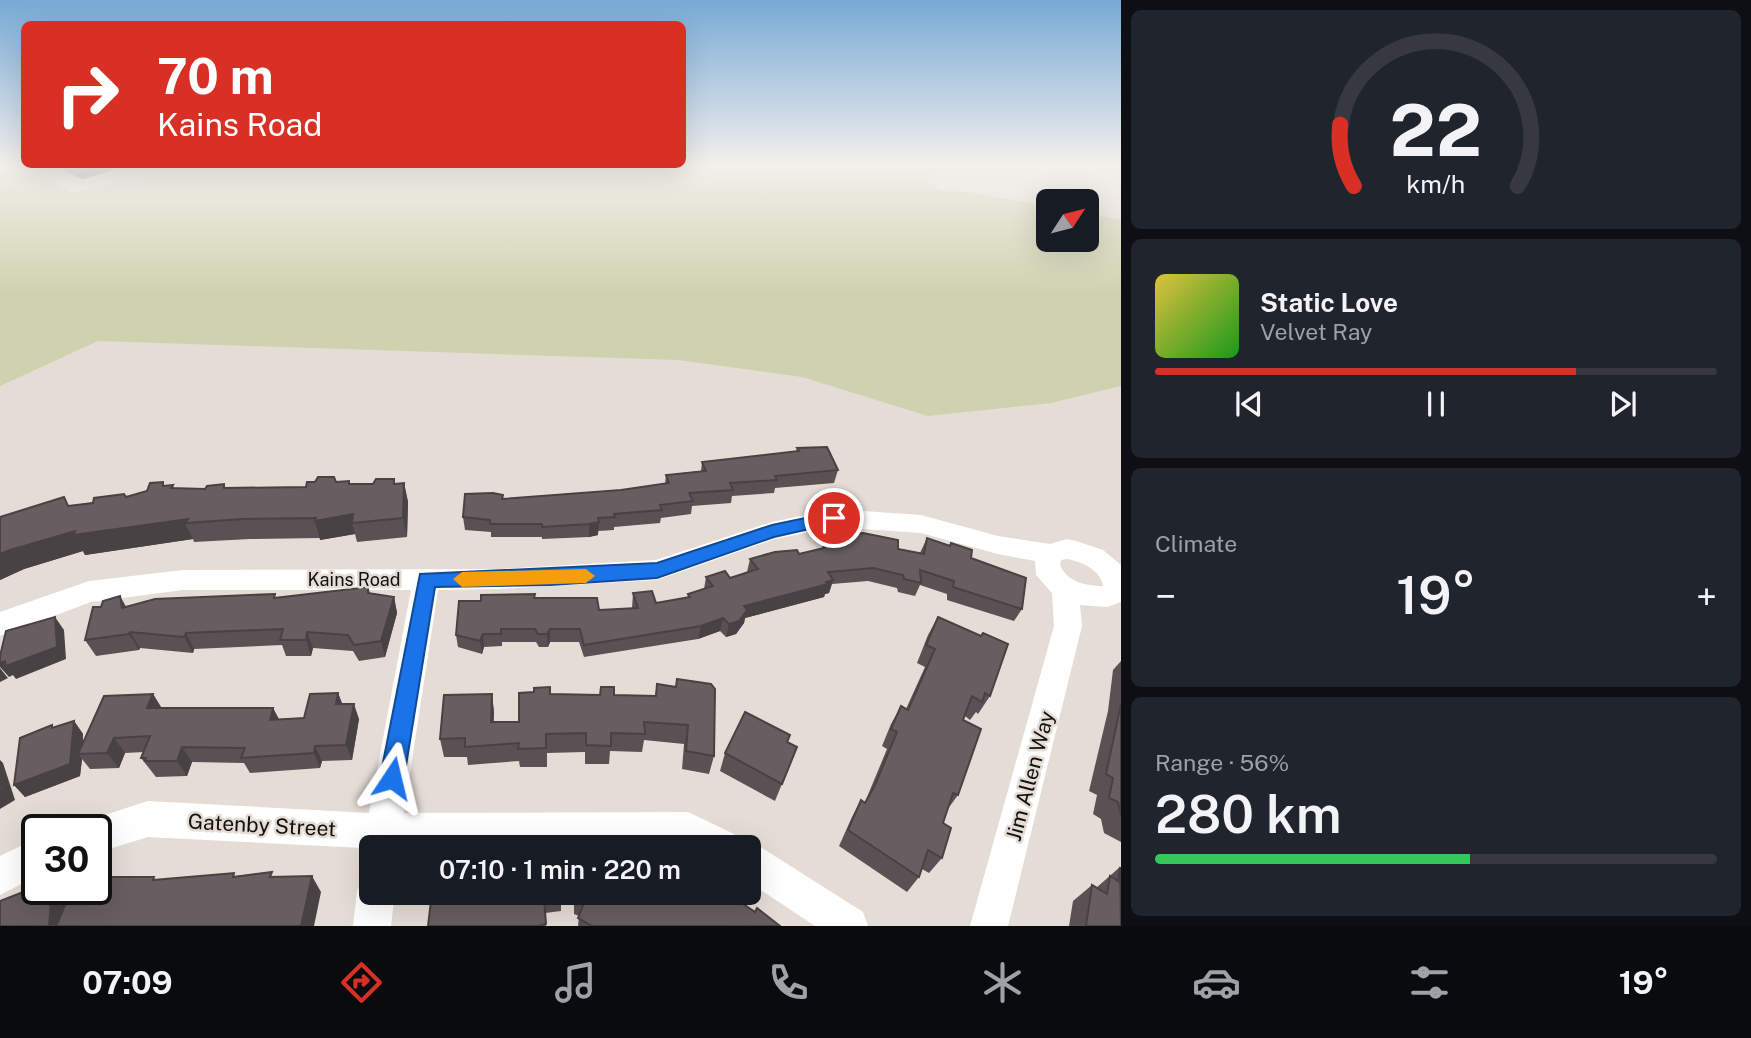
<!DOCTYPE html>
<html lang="en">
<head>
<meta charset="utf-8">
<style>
  :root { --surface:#171b24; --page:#20242c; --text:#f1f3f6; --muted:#9ea1a6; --line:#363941; --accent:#d93025 }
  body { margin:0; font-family:"Public Sans",sans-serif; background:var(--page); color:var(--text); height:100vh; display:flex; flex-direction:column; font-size:26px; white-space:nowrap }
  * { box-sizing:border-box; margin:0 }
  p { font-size:23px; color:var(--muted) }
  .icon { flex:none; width:38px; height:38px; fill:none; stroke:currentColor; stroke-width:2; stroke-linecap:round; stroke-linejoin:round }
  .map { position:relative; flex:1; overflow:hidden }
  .details { display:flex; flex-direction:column; gap:10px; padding:10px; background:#0d0f14; width:630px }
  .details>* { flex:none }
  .hud { position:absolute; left:21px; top:21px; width:665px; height:147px; border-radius:10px; box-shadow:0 7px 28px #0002; background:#d93025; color:#fff; overflow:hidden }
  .needle { width:46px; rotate:54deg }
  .tools { position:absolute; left:1036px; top:189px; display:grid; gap:14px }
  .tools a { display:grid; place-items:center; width:63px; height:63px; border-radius:10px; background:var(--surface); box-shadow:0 7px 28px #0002; font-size:35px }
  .speed { position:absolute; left:21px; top:814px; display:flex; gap:14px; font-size:35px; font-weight:700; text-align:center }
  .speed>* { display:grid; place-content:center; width:91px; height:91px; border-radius:50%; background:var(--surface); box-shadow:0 7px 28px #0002; line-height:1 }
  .speed .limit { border:4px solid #111; border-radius:10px; background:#fff; color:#111 }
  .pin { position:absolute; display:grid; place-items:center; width:60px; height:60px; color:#fff; margin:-30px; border:4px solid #fff; border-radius:50%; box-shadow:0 2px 7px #0007 }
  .me { position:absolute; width:77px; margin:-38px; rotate:10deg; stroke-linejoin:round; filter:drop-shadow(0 0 5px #0008) }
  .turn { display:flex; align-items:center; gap:24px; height:147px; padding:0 21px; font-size:32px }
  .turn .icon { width:91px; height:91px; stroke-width:2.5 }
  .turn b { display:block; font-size:49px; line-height:60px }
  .big { font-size:52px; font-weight:600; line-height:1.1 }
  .details .widget { flex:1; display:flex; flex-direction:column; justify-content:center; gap:10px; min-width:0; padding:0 24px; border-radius:10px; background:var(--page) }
  .details .dial { align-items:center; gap:0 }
  .dial svg { height:182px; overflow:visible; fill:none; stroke:var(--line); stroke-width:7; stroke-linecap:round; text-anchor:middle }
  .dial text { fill:var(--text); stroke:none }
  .song { display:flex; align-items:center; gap:21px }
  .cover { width:84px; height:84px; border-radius:10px; background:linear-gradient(135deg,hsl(50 70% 55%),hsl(120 70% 35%)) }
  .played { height:7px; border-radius:4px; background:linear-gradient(90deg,var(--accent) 75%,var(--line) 75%) }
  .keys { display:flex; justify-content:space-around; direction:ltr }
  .heat { display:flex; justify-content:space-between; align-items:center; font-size:38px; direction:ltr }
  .charge { height:10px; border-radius:5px; background:linear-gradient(90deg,#34c759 56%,var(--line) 0) }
  .trip { position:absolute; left:359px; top:835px; width:402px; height:70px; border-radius:10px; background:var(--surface); box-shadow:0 7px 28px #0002; font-weight:600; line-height:70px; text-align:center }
  .tabs { display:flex; height:112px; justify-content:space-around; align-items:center; background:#090b0e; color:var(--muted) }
  .tabs .icon { width:49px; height:49px }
  .tabs .selected { color:var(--accent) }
  .tabs b { font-size:32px; color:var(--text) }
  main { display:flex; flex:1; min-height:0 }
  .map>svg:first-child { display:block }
  .green { fill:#cfd2ae }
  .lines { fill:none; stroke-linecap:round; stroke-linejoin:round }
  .minor { fill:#fff; fill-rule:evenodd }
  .wall { fill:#595153 }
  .shaded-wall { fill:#494244 }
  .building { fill:#685e61; stroke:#494244; stroke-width:2 }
  .route { fill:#1a73e8; stroke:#114b97; stroke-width:2 }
  .slow { fill:#f59e0b }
  .labels { text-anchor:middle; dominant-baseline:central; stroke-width:5; stroke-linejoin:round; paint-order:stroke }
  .street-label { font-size:18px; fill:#12100d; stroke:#e5ddd5 }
  .near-street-label { font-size:21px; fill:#12100d; stroke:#e5ddd5 }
</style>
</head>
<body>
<main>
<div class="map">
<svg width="1121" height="926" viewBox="0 0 1121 926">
  <rect width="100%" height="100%" fill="#e5ddd5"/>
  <path class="green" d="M162 166H944L935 167 928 183 942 191 967 192 1048 206V240H1087V213L1121 220V386L1051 403 928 416 802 377 678 360 98 341 0 386V172L41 176 73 193 156 174Z"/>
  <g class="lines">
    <g class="minor">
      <path d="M834 509 921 515 998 536 1050 544 1067 539 1076 541 1103 550 1121 565V602L1107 607 1080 605 1082 626 1008 926H970L1054 626 1052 593 1036 575 1035 561 998 554 921 533 834 527 775 539 657 580 500 589 438 590 404 813 688 812 734 834 739 847 749 843 762 848 863 912 868 926H815L749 882V847H371V861L363 848 148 837 96 853V830H80L83 822 148 801 369 813 411 590H183L91 602 0 636V612L89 581 183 570 500 569 656 560 772 522ZM1067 559C1082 562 1100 569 1103 586 1086 586 1067 582 1060 565L1061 560Z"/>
      <path d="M37 838V876L0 895V856Z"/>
      <path d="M371 875V892H395L391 926H353L357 892 363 879Z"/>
    </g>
  </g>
  <g class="wall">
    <path d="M55 166H112L113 170 82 179Z"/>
    <path d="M797 448 838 470 834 483 775 488 774 493 732 496 731 503 692 506 691 514 661 518 660 523 614 527V530L598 531V535L589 537 542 539V537H491V532L465 530 463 517 503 499 621 490 665 484 666 475 701 471 702 462 796 452Z"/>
    <path d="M336 482 350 484H395L404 483 408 502 407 537 357 542 355 534 320 540V538L250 539 194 542 193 539 85 555 83 551 24 569 0 580V517L126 497 165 486 173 485 174 488 205 489 306 487Z"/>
    <path d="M835 536 920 553 927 538 949 545 951 543 971 558 1022 609 1014 621 947 600V594L920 585 915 596 898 592 897 588 868 581 832 584 829 593 825 594 824 597 745 618 744 623 736 634 726 637 720 631 698 639 584 657 579 642H550L548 647H539L536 642H502V646L484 647 482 654 458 647 456 635 481 601 535 598 599 610 632 608 633 593 656 603 687 598 688 594 704 589 706 577 730 578 747 572 750 559 799 554 822 549 823 545H831Z"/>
    <path d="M368 587 370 593 394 597 397 613 385 657 359 661 353 651 313 648 311 656H286L282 645 194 649 193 653 140 648 139 650 96 656 85 640 101 607H126L277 598Z"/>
    <path d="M938 617 981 636 983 633 990 696 978 714 976 712 970 720 965 716 963 720 958 795 947 810 943 823 942 858 929 873 922 869 919 877 907 892 839 846 852 817 861 800 865 802 887 749 882 746 891 724 901 706 906 709 925 667 917 663 928 635Z"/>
    <path d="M1121 661V842L1104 833 1101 819 1093 814 1097 795 1089 791 1108 711 1113 670Z"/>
    <path d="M677 679 714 756 709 774 682 769 684 744 644 740 642 752 610 751 609 764H585V752L547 753V767H520L519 761 468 765 467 757H444L440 739 492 694 494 713 493 722H519L550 694 655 696 657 684 676 687Z"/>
    <path d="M338 693 342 704 359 719 352 760 322 761 320 768 250 773 244 763 192 762 187 776 156 777 141 758 144 752 125 753 119 768 90 769 82 759 80 776 25 797 14 785 54 727 74 721 83 734V743L153 694 161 708H273L279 719 304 718Z"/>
    <path d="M788 742 797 747 775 801 720 771 725 753Z"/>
    <path d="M1120 867 1121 926H1069L1073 901 1092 885 1096 888Z"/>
    <path d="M561 892V911L545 913 546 926H428Z"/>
    <path d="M574 898 731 901 780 926H578L579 916 574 914Z"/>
  </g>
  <g class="shaded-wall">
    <path d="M76 166H112L113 170 82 179Z"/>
    <path d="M404 483 408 502 407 537 403 518Z"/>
    <path d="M353 514 352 523 355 534 320 540 315 521Z"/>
    <path d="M188 519 185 523 193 539 85 555 83 551 24 569 0 580V554L10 550 75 531Z"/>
    <path d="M599 522 598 535 589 537V524Z"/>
    <path d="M833 580 829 593 825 594 824 597 745 618 744 623 736 634 726 637 729 624 744 606Z"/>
    <path d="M120 596 129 612 122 608Z"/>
    <path d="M394 597 397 613 385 657 381 641Z"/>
    <path d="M55 617 64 630 66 659 16 679 13 675 9 677 0 667V663Z"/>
    <path d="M723 618 720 631 698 639 701 626Z"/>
    <path d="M550 629V642L548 647 547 634Z"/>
    <path d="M130 632 140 648 139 650 129 634Z"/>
    <path d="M307 632 313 648 311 656 306 640Z"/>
    <path d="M186 633 194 649 193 653 184 637Z"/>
    <path d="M483 634 484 647 482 654 480 641Z"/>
    <path d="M0 668 8 678 0 682Z"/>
    <path d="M338 693 344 708 336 704Z"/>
    <path d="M153 694 163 710 147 708Z"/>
    <path d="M492 694 494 713 493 741 491 722Z"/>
    <path d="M354 704 359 719 352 760 346 745Z"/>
    <path d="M273 708 281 724 270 720Z"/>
    <path d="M74 721 83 734 82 754H78L82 759 80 776 25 797 14 785Z"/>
    <path d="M114 738 125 753 119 768 107 753Z"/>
    <path d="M315 746 322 761 320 768 314 753Z"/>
    <path d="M182 747 192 762 187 776 177 761Z"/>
    <path d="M0 760 3 763 15 800 0 809Z"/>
    <path d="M312 876 321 892 314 926H301Z"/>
    <path d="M36 887 51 900 52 889H57L70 900 69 926H49L35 891Z"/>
  </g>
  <g class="building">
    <path d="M827 447 838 470 775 476 777 480 730 483 733 490 689 493 693 501 660 505 662 510 614 514 615 517 598 518 599 522 589 524 542 527V524H490V520L463 517 465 494 493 493 503 495 502 499 621 490 669 483 666 475 706 471 702 462 799 451 797 448Z"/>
    <path d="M318 477H334L336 482 349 481V484H373L376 479H394V484L404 483 403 518 352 523 353 514 315 521 316 518 243 519 185 523 188 519 73 535 75 531 10 550 0 554V517L64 497 68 506 93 503 94 498 124 494 126 497 147 491 150 483 163 482V486L173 485 171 488 205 489 207 486 224 484V488L306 487 307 482H315Z"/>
    <path d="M863 533 898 540V549L924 554 927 538 950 546 951 543 972 550 971 558 1026 578 1022 609 953 587 954 581 920 570 921 583 904 579 903 575 873 568 828 572 833 580 826 582 828 584 744 606 747 610 739 621 729 624 723 618 701 626 584 645 580 629H550L547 634H538L535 629H501V634H483L480 641 456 635 459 601H481V595L535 594 534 598H597L599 610 638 608 633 593 652 591 656 603 690 597 688 594 713 586 706 577 725 571 730 578 758 569 750 559 775 552 797 550 799 554 824 548 823 545 839 544 835 536Z"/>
    <path d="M368 587V593L394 597 381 641 354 645 348 635 307 632 306 640H280L283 629 186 633 184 637 130 632 129 634 85 640 93 607H101L103 601 120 596 122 608 155 599 275 594 274 598Z"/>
    <path d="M55 617 57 647 6 666 5 661 0 663V656L6 631Z"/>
    <path d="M938 617 981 636 983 633 1008 644 990 696 985 693 982 702 972 696 963 720 981 729 958 795 953 793 943 823 951 828 942 858 928 850 919 877 848 830 861 800 865 803 875 785 897 732 891 729 901 706 908 710 935 649 926 645Z"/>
    <path d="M677 679 711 684 715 689 714 756 686 751 688 725 644 722 645 734 611 733V746L586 745V733L546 734V748L518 749 519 743 465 747V738L440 739 444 695 492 694 491 722H519V693L534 692V688L550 687V694L600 695 601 687H614V695L656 696 657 684 676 687Z"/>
    <path d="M338 693 336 704H354L346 745 315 746 314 753 241 758 245 748 182 747 177 761H145L146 758H141L150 736 114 738 107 753 78 754 104 696 153 694 147 708H273L270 720 304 718 310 694Z"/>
    <path d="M1121 704V815L1118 802 1109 798 1113 778 1106 774Z"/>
    <path d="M745 712 790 735 787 742 797 747 782 784 725 753Z"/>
    <path d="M74 721 70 764 14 785 20 738 52 725V728Z"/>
    <path d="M0 779 3 788 0 790Z"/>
    <path d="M1120 867 1121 926H1086L1092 885 1107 894 1110 876 1118 881Z"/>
    <path d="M272 872 270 877 312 876 301 926H56L72 889H96V877H154L153 880 234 873 233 877Z"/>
    <path d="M36 887 35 891 40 889H52L49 926H0V901Z"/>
    <path d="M432 892H561V897L544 899 546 924 541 925 542 926H428Z"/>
    <path d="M577 892H719L731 901 733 897 755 912 757 908 780 926H592L578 918 584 903 574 898Z"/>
  </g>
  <linearGradient id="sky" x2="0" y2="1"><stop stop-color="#77aad5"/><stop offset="0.56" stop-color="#f3f0ec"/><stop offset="1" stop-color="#f3f0ec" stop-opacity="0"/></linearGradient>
  <rect width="1121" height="295" fill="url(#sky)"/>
  <path class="route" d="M834 512 840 513 843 518 840 522 774 537 657 578 550 585 435 587 404 778 400 786 392 789 384 786 380 778 420 574 657 563 772 525Z"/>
  <path class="slow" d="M586 569 595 576 586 583 462 587 453 579 462 572Z"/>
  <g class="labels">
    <g class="street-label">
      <text x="354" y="579">Kains Road</text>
    </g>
    <g class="near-street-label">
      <text transform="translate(1030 776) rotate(-75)">Jim Allen Way</text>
      <text transform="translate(262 825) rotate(3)">Gatenby Street</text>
    </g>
  </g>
</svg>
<div class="tools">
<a><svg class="needle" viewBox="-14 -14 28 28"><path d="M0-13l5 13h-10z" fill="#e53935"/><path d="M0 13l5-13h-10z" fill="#9ea1a6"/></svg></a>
</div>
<div class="speed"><div class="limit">30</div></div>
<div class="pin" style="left:834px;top:518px;background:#d93025"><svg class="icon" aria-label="arrive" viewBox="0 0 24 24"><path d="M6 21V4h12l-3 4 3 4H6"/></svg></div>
<svg class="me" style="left:392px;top:778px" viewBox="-20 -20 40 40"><path d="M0-17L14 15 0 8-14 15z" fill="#1a73e8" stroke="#fff" stroke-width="4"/></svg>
<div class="trip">07:10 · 1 min · 220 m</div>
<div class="hud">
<div class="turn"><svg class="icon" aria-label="right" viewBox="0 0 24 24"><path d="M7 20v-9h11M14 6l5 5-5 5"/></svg><div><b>70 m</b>Kains Road</div></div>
</div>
</div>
<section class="details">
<div class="widget dial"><svg viewBox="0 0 100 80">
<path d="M14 69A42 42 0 1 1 86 69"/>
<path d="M14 69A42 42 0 0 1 8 42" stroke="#d93025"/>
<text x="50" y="56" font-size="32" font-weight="700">22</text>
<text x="50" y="72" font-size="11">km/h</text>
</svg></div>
<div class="widget">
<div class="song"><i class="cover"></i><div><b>Static Love</b><p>Velvet Ray</p></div></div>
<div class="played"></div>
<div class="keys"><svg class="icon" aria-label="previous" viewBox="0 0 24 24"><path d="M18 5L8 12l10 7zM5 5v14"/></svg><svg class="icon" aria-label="pause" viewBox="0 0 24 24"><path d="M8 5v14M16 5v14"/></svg><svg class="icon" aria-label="next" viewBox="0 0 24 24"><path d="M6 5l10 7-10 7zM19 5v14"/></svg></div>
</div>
<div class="widget"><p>Climate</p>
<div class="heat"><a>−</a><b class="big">19°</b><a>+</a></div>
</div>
<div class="widget"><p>Range · 56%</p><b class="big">280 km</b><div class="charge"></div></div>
</section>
</main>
<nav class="tabs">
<b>07:09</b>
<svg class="icon selected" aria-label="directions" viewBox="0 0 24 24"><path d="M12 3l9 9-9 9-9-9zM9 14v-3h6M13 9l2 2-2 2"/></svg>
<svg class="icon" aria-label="music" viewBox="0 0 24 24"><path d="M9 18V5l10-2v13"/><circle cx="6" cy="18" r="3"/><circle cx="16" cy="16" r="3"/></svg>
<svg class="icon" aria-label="phone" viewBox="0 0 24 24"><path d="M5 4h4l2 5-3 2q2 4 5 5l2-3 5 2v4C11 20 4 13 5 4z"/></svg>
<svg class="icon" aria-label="climate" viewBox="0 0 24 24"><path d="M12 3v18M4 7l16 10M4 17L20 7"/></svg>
<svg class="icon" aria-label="car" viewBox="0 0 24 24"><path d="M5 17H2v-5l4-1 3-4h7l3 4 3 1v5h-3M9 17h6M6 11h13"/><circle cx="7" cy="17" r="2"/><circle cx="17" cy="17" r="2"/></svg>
<svg class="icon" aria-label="filters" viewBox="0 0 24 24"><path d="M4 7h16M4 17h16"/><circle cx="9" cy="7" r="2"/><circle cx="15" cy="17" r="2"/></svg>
<b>19°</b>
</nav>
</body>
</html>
